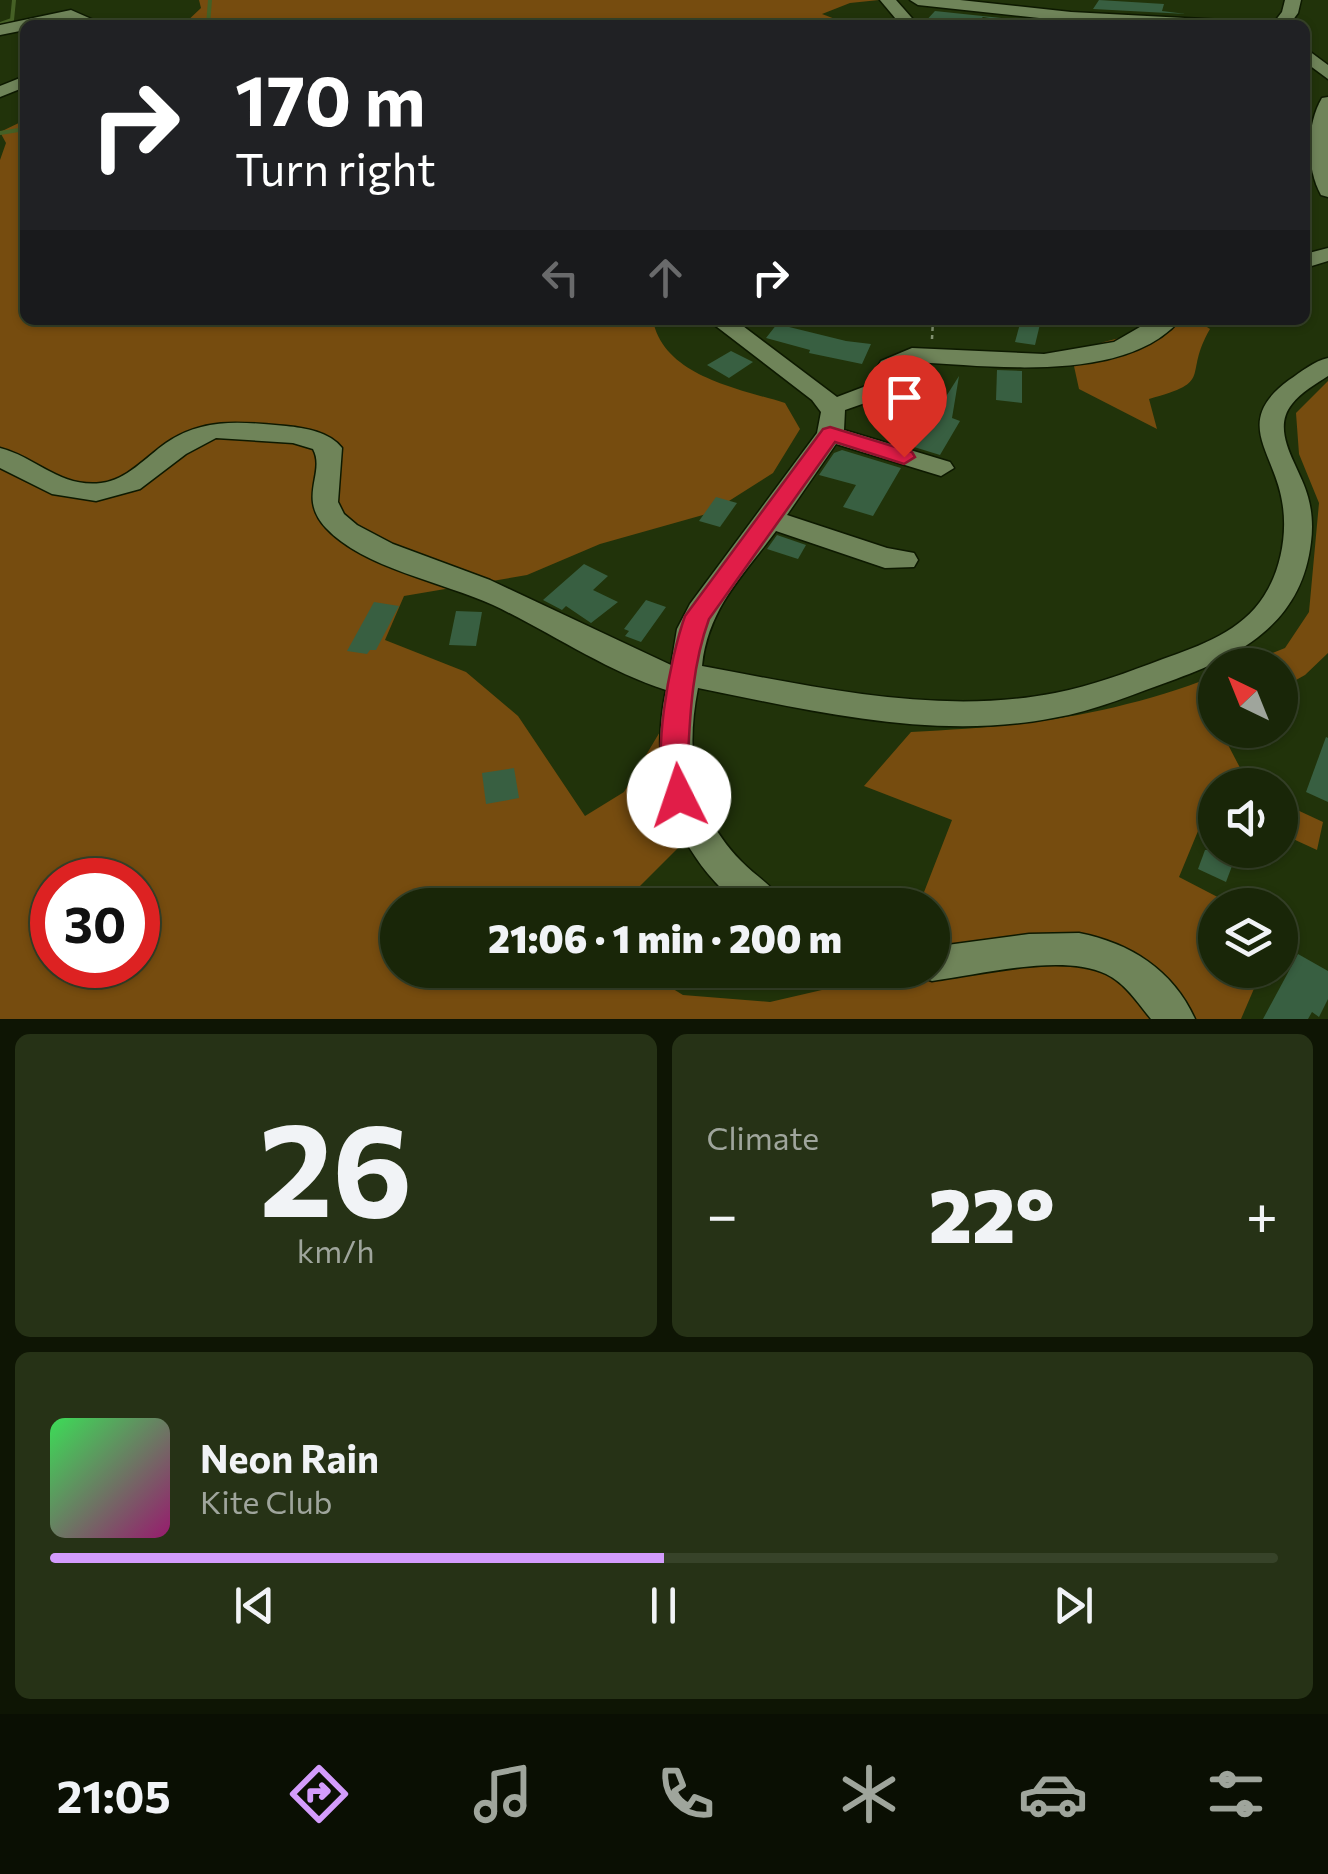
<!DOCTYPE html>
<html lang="en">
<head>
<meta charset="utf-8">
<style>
  :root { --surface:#192608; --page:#263216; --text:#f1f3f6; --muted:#9fa59c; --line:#374329; --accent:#d39cfc }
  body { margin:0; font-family:Commissioner,sans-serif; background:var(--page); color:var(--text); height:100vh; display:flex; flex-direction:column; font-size:38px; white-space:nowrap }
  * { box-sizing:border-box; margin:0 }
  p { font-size:32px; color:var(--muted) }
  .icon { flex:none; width:55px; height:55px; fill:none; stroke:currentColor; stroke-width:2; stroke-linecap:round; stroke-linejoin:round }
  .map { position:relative; height:1019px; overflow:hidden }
  .side { display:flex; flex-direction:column; gap:15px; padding:15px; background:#0e1504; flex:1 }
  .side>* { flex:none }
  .banner { position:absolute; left:20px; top:20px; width:1290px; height:305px; border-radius:15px; box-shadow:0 2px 8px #0004,0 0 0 2px var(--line); background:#202124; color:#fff; overflow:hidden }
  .needle { width:65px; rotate:317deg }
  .controls { position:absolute; left:1198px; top:648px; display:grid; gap:20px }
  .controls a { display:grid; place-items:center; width:100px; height:100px; border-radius:50%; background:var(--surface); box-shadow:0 2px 8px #0004,0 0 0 2px var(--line); font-size:50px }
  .speed { position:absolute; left:30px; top:858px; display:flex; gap:20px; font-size:50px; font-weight:700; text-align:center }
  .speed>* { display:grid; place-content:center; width:130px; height:130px; border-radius:50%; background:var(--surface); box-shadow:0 2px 8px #0004,0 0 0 2px var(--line); line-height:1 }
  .speed .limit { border:15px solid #d22; background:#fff; color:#111 }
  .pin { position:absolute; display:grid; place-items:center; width:85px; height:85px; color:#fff; margin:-102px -42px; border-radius:50% 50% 50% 0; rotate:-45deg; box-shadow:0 0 10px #0007 }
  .pin .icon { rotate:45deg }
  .me { position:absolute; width:110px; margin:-55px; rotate:356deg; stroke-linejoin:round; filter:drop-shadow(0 0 8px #0008) }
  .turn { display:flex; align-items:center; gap:35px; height:210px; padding:0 50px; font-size:45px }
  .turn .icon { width:130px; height:130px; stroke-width:2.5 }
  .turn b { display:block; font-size:70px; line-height:85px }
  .lanes { display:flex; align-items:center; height:95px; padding:0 50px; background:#0003; justify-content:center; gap:50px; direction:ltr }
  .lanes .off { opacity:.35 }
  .big { font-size:75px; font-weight:800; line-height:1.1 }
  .side .widget { flex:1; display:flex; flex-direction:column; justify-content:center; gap:15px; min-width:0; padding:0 35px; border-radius:15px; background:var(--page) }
  .side .dial { align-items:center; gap:0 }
  .dial b { font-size:130px; line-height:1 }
  .song { display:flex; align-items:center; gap:30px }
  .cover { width:120px; height:120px; border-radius:15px; background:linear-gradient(135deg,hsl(130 70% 55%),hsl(320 70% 35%)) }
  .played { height:10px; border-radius:5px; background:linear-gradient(90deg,var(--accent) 50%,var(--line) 50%) }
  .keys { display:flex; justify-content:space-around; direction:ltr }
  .heat { display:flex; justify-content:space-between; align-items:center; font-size:55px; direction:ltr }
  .side .tiles { flex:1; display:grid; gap:15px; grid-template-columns:1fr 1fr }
  .widget:last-child { grid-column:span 2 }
  .trip { position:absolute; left:380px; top:888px; width:570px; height:100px; border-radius:50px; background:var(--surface); box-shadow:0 2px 8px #0004,0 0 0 2px var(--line); font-weight:800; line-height:100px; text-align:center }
  .tabs { display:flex; height:160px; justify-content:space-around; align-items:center; background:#0a0f03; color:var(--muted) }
  .tabs .icon { width:70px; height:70px }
  .tabs .on { color:var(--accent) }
  .tabs b { font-size:45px; color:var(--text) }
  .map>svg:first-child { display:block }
  .forest { fill:#764c0f; fill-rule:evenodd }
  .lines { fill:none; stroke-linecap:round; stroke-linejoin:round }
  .stream { stroke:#456025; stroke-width:4 }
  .building { fill:#385f41 }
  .minor-casing { stroke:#0d1900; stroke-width:3 }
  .path { stroke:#829171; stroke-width:2.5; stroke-dasharray:4 4; stroke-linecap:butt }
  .minor { fill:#6f8459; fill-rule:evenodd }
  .route { fill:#e11d48; stroke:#92132f; stroke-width:2.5 }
</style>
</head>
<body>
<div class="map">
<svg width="1328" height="1019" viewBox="0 0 1328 1019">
  <rect width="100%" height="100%" fill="#21330a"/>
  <g class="forest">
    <path d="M199 0H879L850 3 822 14 851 25H183L201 8Z"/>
    <path d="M25 120V320H653C663 376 740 389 785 403L800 429 773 473 710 513 600 544 527 575 404 596 385 640 466 672 518 716 585 816 624 792 661 730 665 793 688 838 621 905H398V970H642L683 995 770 1002 891 974 893 970H932V905H919L952 820 864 786 911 732C1021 727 1111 716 1215 676V730H1233L1225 739 1249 785H1215V804L1210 802 1179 877 1233 905H1215V970H1262L1241 1019H0V160L6 143 0 132ZM52 880H138V965H52Z"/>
    <path d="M1181 320H1196L1210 329C1182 377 1216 381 1149 399L1157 429 1079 389 1072 357C1106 334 1144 338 1181 320Z"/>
    <path d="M1328 381V653L1305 675 1280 689V665H1243L1285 648 1309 612 1319 503 1299 454 1296 413Z"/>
    <path d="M1280 802 1323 822 1317 850 1280 833Z"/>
  </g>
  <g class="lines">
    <g class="stream">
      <path d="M0 24 12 20 14 0"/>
      <path d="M208 25 210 0"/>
      <path d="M0 133 25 129"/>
    </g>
  </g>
  <g class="building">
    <path d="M1099 0 1164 4 1162 11 1186 14 1093 9Z"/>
    <path d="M935 11 1020 20 1019 23 983 17 974 25H922Z"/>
    <path d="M1021 320H1041L1035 345 1015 342Z"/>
    <path d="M777 324 846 341 871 344 862 364 809 353 810 350 766 338Z"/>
    <path d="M731 351 753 362 729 378 707 365Z"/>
    <path d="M917 366H926L919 391 895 387 903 374Z"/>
    <path d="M997 370 1022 371V403L996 400Z"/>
    <path d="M959 376 952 418 960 421 940 455 914 447Z"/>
    <path d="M842 450 901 468 873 516 843 507 856 485 819 475 834 453Z"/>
    <path d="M716 497 737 503 720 527 699 521Z"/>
    <path d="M777 535 806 545 798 559 767 549Z"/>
    <path d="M584 564 608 576 593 590 618 602 591 623 566 606 562 610 543 600Z"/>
    <path d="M646 600 666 607 641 642 625 636 629 631 624 629Z"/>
    <path d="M374 602 399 606 376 650H370L367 654 347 651Z"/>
    <path d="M456 611 482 612 476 646 449 645Z"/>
    <path d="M1326 737 1328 738V802L1306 792Z"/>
    <path d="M514 768 519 798 486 804 482 773Z"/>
    <path d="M1205 850H1238L1226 882 1198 869Z"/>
    <path d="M1298 954 1328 971V999L1319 1017 1312 1012 1308 1019H1263Z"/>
  </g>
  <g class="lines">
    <defs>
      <g id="minor">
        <path d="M880 0H896L918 25H901Z"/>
        <path d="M910 0H960L1071 12 1223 20 1231 25 1078 21 1073 25H1054L1058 20 918 5Z"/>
        <path d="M1285 0H1301L1298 13 1289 25H1272L1282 12Z"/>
        <path d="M71 10 105 25H82L70 20 25 25V30L0 35V25Z"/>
        <path d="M1305 48 1328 65V79L1305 62Z"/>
        <path d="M25 76V87L0 97V86Z"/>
        <path d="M1328 97V197L1321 195C1306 168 1306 125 1322 98Z"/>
        <path d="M1328 248V261L1305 268V254Z"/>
        <path d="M708 320H735L837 397 866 386 881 361 912 348 1044 354 1114 342 1152 320H1180C1125 384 991 366 916 362L900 371 885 396 845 410 844 430 950 462 954 468 941 476 836 444 787 515 887 548 914 553 918 560 914 567 885 568 776 531C743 576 708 608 702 666 816 687 939 716 1055 693 1092 686 1128 672 1163 659 1200 646 1242 631 1264 596 1281 570 1288 532 1282 501 1274 451 1232 422 1289 380 1301 372 1314 361 1328 358V376C1316 384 1301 392 1292 404 1269 432 1301 468 1308 497 1312 511 1313 527 1311 542 1302 621 1244 654 1176 679 1136 693 1095 711 1053 718 935 741 813 711 698 688 685 754 693 812 741 861 755 876 775 886 783 905H739C673 849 648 774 666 690 606 671 550 632 493 605 443 582 363 568 326 528 297 497 326 473 313 449L293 443 216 438 186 454 140 489 96 501 52 494 0 468V448C36 457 60 488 101 483 127 480 146 457 166 443 204 417 242 422 286 426 305 428 330 432 342 448L338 502 344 514 357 525 393 544 490 580 671 665 677 629 690 604 817 433 821 412 812 400Z"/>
        <path d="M1079 933C1130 943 1173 970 1195 1019H1151C1138 1003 1125 983 1106 974 1061 953 980 975 932 981L919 976 916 970H932V947L1029 934Z"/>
      </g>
    </defs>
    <use href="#minor" class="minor-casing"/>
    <path class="path" d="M932 339 933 320"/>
    <use href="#minor" class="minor"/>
  </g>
  <path class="route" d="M830 427 912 452 915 457 904 464 835 442 709 619C693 663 690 711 688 758 688 774 697 790 689 804L679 807 669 804C649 763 670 658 685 616L823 429Z"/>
</svg>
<div class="controls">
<a><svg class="needle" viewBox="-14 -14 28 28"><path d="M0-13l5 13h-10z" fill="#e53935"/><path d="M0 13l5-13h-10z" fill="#9fa59c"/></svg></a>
<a><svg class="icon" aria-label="sound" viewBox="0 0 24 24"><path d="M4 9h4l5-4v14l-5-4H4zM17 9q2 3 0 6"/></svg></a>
<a><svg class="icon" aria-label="layers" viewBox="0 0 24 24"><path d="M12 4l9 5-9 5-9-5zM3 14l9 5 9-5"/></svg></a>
</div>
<div class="speed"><div class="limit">30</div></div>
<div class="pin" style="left:904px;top:457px;background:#d93025"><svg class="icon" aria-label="arrive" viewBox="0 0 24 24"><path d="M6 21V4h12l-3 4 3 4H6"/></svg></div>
<svg class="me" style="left:679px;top:796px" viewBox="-20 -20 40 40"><circle r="19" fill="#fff"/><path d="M0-13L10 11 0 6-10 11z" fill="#e11d48"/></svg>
<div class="trip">21:06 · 1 min · 200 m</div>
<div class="banner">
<div class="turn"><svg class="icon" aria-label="right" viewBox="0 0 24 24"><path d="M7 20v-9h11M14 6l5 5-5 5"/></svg><div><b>170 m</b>Turn right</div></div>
<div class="lanes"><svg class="icon off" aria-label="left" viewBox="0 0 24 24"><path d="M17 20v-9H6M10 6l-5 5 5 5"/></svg><svg class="icon off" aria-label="ahead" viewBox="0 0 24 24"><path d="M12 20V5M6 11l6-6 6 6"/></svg><svg class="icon" aria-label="right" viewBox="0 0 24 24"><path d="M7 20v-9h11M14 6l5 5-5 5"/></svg></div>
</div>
</div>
<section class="side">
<div class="tiles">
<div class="widget dial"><b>26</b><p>km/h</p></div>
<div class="widget"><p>Climate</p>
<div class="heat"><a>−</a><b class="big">22°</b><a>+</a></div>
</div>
<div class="widget">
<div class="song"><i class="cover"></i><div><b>Neon Rain</b><p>Kite Club</p></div></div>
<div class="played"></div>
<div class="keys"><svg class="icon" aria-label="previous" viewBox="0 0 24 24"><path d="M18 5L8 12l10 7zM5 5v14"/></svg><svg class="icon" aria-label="pause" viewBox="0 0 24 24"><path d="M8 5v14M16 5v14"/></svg><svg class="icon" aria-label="next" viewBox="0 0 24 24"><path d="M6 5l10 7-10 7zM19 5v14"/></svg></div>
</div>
</div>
</section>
<nav class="tabs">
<b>21:05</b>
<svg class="icon on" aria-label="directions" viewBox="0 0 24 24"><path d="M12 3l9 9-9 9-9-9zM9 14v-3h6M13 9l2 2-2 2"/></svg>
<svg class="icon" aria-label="music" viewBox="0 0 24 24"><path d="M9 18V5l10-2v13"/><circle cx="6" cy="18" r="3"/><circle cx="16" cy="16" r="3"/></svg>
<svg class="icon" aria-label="phone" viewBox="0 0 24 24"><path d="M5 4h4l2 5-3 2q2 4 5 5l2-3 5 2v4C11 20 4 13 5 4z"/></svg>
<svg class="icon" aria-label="climate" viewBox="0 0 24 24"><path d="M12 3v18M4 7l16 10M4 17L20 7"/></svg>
<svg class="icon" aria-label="car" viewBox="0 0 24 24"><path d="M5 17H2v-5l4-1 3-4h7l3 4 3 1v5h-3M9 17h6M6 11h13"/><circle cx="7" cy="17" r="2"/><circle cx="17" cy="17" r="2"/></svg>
<svg class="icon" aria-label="filters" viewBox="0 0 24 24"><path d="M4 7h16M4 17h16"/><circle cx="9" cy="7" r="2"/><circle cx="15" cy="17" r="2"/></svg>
</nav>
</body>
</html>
